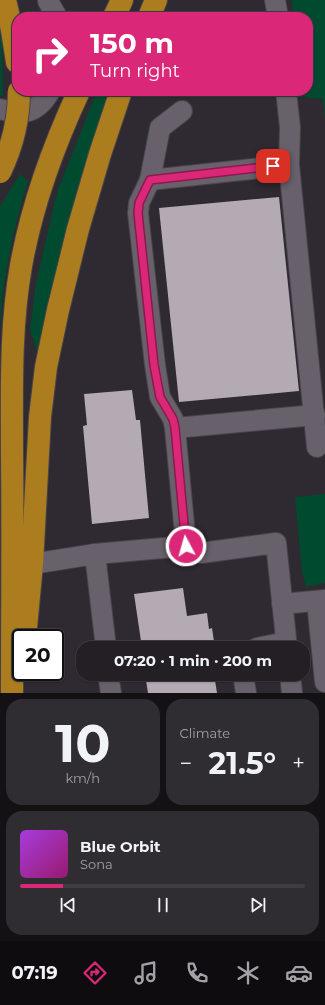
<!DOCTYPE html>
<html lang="en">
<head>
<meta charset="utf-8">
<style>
  :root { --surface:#231f25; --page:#2f2c32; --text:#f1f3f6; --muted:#a3a2a7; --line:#403d42; --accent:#db2777 }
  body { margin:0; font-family:Montserrat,sans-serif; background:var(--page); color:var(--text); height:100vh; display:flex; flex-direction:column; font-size:15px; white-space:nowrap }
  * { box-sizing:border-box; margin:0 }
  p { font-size:13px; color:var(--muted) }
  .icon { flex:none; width:22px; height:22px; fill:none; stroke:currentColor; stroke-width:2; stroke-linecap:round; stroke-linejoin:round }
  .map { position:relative; height:693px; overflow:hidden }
  .panel { display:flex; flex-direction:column; gap:6px; padding:6px; background:#131114; flex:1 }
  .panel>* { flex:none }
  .banner { position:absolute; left:12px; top:12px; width:301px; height:84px; border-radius:16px; box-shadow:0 1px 3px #0004,0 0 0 1px var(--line); background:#db2777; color:#fff; overflow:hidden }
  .speed { position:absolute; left:12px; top:629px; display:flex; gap:8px; font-size:20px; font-weight:700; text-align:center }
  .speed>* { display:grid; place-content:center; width:52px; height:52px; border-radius:50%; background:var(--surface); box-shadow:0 1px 3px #0004,0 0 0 1px var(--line); line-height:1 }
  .speed .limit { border:2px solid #111; border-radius:6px; background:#fff; color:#111 }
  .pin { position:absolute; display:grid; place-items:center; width:34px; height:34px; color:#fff; margin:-17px; border-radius:8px; box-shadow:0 2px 6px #0006 }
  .me { position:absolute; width:44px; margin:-22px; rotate:354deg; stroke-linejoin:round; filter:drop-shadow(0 0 3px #0008) }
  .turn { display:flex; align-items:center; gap:14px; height:84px; padding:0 12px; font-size:18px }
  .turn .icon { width:52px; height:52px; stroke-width:2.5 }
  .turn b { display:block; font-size:28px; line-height:34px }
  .big { font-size:30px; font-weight:700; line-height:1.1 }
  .panel .widget { flex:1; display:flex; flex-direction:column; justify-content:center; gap:6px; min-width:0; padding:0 14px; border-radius:16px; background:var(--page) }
  .panel .dial { align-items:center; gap:0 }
  .dial b { font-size:52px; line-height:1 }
  .song { display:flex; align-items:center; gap:12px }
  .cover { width:48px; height:48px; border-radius:6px; background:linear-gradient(135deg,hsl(280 70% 55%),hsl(320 70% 35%)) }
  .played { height:4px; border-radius:2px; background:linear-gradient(90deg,var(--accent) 15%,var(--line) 15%) }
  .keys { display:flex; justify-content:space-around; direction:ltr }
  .heat { display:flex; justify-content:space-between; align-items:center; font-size:22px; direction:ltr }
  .panel .tiles { flex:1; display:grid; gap:6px; grid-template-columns:1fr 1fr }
  .widget:last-child { grid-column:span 2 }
  .trip { position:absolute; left:76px; top:641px; width:234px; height:40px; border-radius:16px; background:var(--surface); box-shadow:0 1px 3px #0004,0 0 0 1px var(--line); font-weight:700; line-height:40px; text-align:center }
  .dock { display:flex; height:64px; justify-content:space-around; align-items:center; background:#0e0c0f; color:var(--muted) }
  .dock .icon { width:28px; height:28px }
  .dock .active { color:var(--accent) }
  .dock b { font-size:18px; color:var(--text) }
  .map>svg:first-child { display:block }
  .green { fill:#004a2f }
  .building { fill:#b3aab4 }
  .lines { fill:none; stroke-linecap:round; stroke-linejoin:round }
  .minor-casing { stroke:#49444a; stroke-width:22 }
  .highway-casing { stroke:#49444a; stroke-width:24 }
  .minor { stroke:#68616b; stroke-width:20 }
  .highway { stroke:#ac7d1f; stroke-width:22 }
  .highway-bridge-casing { stroke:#49444a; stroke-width:24; stroke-linecap:butt }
  .highway-bridge { stroke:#ac7d1f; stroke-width:22 }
  .route-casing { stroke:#8e194d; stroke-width:10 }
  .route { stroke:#db2777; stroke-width:7 }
</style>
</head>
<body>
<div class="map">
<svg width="325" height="693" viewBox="0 0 325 693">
  <rect width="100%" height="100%" fill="#2f2931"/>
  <g class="green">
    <path d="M292 0H325V121L323 99 300 97 299 91H308V17H293Z"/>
    <path d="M0 25 2 31 3 97 0 95Z"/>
    <path d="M97 91H114L38 355 30 330 36 283 57 192Z"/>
    <path d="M20 174 28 181C13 230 2 280 0 332V206Z"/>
    <path d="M325 494V583L306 587 302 573 295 497Z"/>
  </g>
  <g class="building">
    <path d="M279 197 299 391 179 402 159 208Z"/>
    <path d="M132 390 136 420H140L149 518 92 524 83 426 87 425 84 394Z"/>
    <path d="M183 588 187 616 207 613 209 629 212 628 215 648H142L134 594Z"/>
    <path d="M145 674H214L217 693H148Z"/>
  </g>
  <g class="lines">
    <defs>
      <g id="minor">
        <path d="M275 0 278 17"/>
        <path d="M48 1 57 17"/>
        <path d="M286 91 290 127 289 165 317 447"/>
        <path d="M0 109C23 116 38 113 50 91"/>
        <path d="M150 180 160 128 182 111"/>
        <path d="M175 428 315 415"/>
        <path d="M186 546 175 428 173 419 160 397 155 365 138 213 139 203 150 180 289 165"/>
        <path d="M95 554 186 546 201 553 276 543 287 648"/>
        <path d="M32 564 95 554 106 648"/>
        <path d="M317 601 325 682"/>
        <path d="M282 604 325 600"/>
        <path d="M257 648 286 642"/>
        <path d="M108 674 111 693"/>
        <path d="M243 674 246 693"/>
        <path d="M290 674 292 693"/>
      </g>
      <g id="highway">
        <path d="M5 0 12 30 17 62"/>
        <path d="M114 17 122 0"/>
        <path d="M149 17 156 0"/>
        <path d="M25 638 32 564 40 417 46 367 58 310 78 229 100 154 121 91"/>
        <path d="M12 693C12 613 13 533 12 453 12 390 10 328 21 266 32 204 53 147 79 91"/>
      </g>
    </defs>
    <use href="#minor" class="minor-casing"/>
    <use href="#highway" class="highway-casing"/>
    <use href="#minor" class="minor"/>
    <use href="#highway" class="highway"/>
    <defs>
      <path id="highway-bridge" d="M0 172C12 147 19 119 19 91"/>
    </defs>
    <use href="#highway-bridge" class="highway-bridge-casing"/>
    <use href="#highway-bridge" class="highway-bridge"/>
  </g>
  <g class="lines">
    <defs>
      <path id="route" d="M186 546 175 428 173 419 160 397 154 365 138 213 139 203 150 180 273 166"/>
    </defs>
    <use href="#route" class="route-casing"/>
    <use href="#route" class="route"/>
  </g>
</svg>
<div class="speed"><div class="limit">20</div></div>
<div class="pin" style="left:273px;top:166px;background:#d93025"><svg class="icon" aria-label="arrive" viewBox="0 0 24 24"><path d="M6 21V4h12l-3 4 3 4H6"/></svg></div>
<svg class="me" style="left:186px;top:546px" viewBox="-20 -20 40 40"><circle r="17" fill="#db2777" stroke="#fff" stroke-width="3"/><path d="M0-11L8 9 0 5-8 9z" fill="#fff"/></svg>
<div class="trip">07:20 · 1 min · 200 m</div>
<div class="banner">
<div class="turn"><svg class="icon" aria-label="right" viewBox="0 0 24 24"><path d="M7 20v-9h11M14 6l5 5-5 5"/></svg><div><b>150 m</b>Turn right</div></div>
</div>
</div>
<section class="panel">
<div class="tiles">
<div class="widget dial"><b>10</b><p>km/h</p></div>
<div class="widget"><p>Climate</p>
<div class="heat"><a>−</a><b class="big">21.5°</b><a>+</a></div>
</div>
<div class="widget">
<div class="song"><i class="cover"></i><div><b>Blue Orbit</b><p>Sona</p></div></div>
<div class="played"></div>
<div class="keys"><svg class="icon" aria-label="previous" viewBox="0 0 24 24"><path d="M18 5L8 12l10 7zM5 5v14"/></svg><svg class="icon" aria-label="pause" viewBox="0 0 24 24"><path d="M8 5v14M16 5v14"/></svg><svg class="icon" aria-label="next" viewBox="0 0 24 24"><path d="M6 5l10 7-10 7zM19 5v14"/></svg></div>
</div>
</div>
</section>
<nav class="dock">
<b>07:19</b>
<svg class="icon active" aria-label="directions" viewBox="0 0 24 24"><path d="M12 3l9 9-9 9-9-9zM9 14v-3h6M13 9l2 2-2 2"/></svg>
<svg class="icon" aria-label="music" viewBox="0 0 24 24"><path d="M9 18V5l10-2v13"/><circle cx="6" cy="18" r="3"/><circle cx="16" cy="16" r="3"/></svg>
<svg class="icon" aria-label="phone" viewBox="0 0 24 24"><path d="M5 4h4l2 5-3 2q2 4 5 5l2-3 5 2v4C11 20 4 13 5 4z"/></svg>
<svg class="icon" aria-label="climate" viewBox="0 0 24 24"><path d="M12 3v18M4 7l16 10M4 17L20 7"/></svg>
<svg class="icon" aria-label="car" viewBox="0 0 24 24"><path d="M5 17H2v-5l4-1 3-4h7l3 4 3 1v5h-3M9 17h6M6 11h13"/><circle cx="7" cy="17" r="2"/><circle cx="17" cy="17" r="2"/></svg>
</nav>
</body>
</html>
